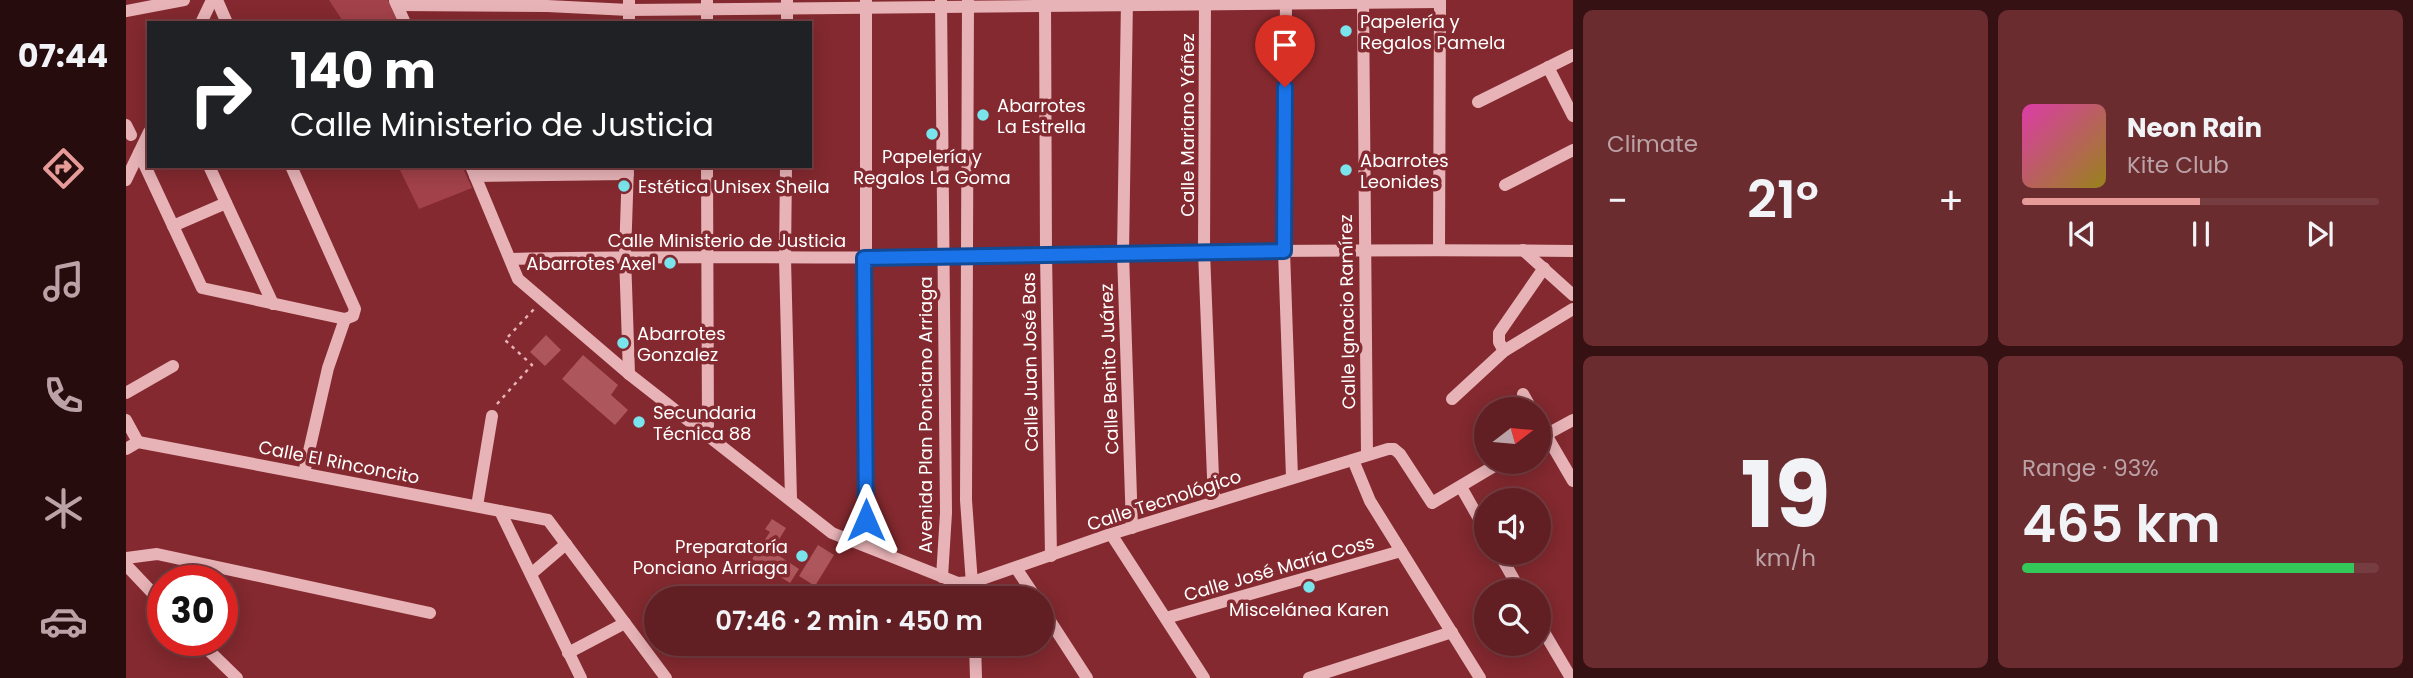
<!DOCTYPE html>
<html lang="en">
<head>
<meta charset="utf-8">
<style>
  :root { --surface:#621f23; --page:#6b2c30; --text:#f1f3f6; --muted:#bba2a6; --line:#763d41; --accent:#e69b98 }
  body { margin:0; font-family:Poppins,sans-serif; background:var(--page); color:var(--text); height:100vh; display:flex; flex-direction:column; font-size:26px; white-space:nowrap }
  * { box-sizing:border-box; margin:0 }
  p { font-size:23px; color:var(--muted) }
  .icon { flex:none; width:38px; height:38px; fill:none; stroke:currentColor; stroke-width:2; stroke-linecap:round; stroke-linejoin:round }
  .map { position:relative; flex:1; overflow:hidden }
  .side { display:flex; flex-direction:column; gap:10px; padding:10px; background:#361113; width:840px }
  .side>* { flex:none }
  .banner { position:absolute; left:21px; top:21px; width:665px; height:147px; border-radius:0px; box-shadow:0 4px 18px #0003,0 0 0 2px var(--line); background:#202124; color:#fff; overflow:hidden }
  .needle { width:46px; rotate:74deg }
  .fabs { position:absolute; left:1348px; top:397px; display:grid; gap:14px }
  .fabs a { display:grid; place-items:center; width:77px; height:77px; border-radius:50%; background:var(--surface); box-shadow:0 4px 18px #0003,0 0 0 2px var(--line); font-size:35px }
  .speed { position:absolute; left:21px; top:565px; display:flex; gap:14px; font-size:35px; font-weight:700; text-align:center }
  .speed>* { display:grid; place-content:center; width:91px; height:91px; border-radius:50%; background:var(--surface); box-shadow:0 4px 18px #0003,0 0 0 2px var(--line); line-height:1 }
  .speed .limit { border:10px solid #d22; background:#fff; color:#111 }
  .pin { position:absolute; display:grid; place-items:center; width:60px; height:60px; color:#fff; margin:-72px -30px; border-radius:50% 50% 50% 0; rotate:-45deg; box-shadow:0 0 7px #0007 }
  .pin .icon { rotate:45deg }
  .me { position:absolute; width:77px; margin:-38px; rotate:0deg; stroke-linejoin:round; filter:drop-shadow(0 0 5px #0008) }
  .turn { display:flex; align-items:center; gap:24px; height:147px; padding:0 28px; font-size:32px }
  .turn .icon { width:91px; height:91px; stroke-width:2.5 }
  .turn b { display:block; font-size:49px; line-height:60px }
  .big { font-size:52px; font-weight:600; line-height:1.1 }
  .side .tile { flex:1; display:flex; flex-direction:column; justify-content:center; gap:10px; min-width:0; padding:0 24px; border-radius:10px; background:var(--page) }
  .side .dial { align-items:center; gap:0 }
  .dial b { font-size:91px; line-height:1 }
  .song { display:flex; align-items:center; gap:21px }
  .cover { width:84px; height:84px; border-radius:10px; background:linear-gradient(135deg,hsl(320 70% 55%),hsl(50 70% 35%)) }
  .played { height:7px; border-radius:4px; background:linear-gradient(90deg,var(--accent) 50%,var(--line) 50%) }
  .keys { display:flex; justify-content:space-around; direction:ltr }
  .heat { display:flex; justify-content:space-between; align-items:center; font-size:38px; direction:ltr }
  .charge { height:10px; border-radius:5px; background:linear-gradient(90deg,#34c759 93%,var(--line) 0) }
  .side .tiles { flex:1; display:grid; gap:10px; grid-template-columns:repeat(2,1fr) }
  .trip { position:absolute; left:518px; top:586px; width:410px; height:70px; border-radius:35px; background:var(--surface); box-shadow:0 4px 18px #0003,0 0 0 2px var(--line); font-weight:600; line-height:70px; text-align:center }
  main { display:flex; flex:1; min-height:0 }
  .menu { display:flex; flex-direction:column; width:126px; justify-content:space-around; align-items:center; background:#270c0e; color:var(--muted) }
  .menu .icon { width:49px; height:49px }
  .menu .active { color:var(--accent) }
  .menu b { font-size:32px; color:var(--text) }
  .map>svg:first-child { display:block }
  .green { fill:#a24149 }
  .building { fill:#ad565c }
  .lines { fill:none; stroke-linecap:round; stroke-linejoin:round }
  .path { stroke:#e7b3b7; stroke-width:2.5; stroke-dasharray:3.5 5; stroke-linecap:butt }
  .minor { stroke:#e7b3b7; stroke-width:12 }
  .route-casing { stroke:#114b97; stroke-width:18 }
  .route { stroke:#1a73e8; stroke-width:12 }
  .poi-dot { fill:#7ae4ed; stroke:#83292f; stroke-width:2.5 }
  .labels { text-anchor:middle; dominant-baseline:central; stroke-width:7; stroke-linejoin:round; paint-order:stroke }
  .poi-label { font-size:18px; fill:#fff; stroke:#83292f; text-anchor:start }
  .street-label { font-size:18px; fill:#fff; stroke:#83292f }
</style>
</head>
<body>
<main>
<nav class="menu">
<b>07:44</b>
<svg class="icon active" aria-label="directions" viewBox="0 0 24 24"><path d="M12 3l9 9-9 9-9-9zM9 14v-3h6M13 9l2 2-2 2"/></svg>
<svg class="icon" aria-label="music" viewBox="0 0 24 24"><path d="M9 18V5l10-2v13"/><circle cx="6" cy="18" r="3"/><circle cx="16" cy="16" r="3"/></svg>
<svg class="icon" aria-label="phone" viewBox="0 0 24 24"><path d="M5 4h4l2 5-3 2q2 4 5 5l2-3 5 2v4C11 20 4 13 5 4z"/></svg>
<svg class="icon" aria-label="climate" viewBox="0 0 24 24"><path d="M12 3v18M4 7l16 10M4 17L20 7"/></svg>
<svg class="icon" aria-label="car" viewBox="0 0 24 24"><path d="M5 17H2v-5l4-1 3-4h7l3 4 3 1v5h-3M9 17h6M6 11h13"/><circle cx="7" cy="17" r="2"/><circle cx="17" cy="17" r="2"/></svg>
</nav>
<div class="map">
<svg width="1447" height="678" viewBox="0 0 1447 678">
  <rect width="100%" height="100%" fill="#83292f"/>
  <g class="green">
    <path d="M203 0H262L272 23H218Z"/>
    <path d="M272 166H336L346 188 293 209Z"/>
  </g>
  <g class="building">
    <path d="M420 335 435 350 419 366 404 352Z"/>
    <path d="M457 355 492 385 485 395 502 410 489 425 436 379Z"/>
    <path d="M646 519 660 528 646 551 673 569 664 583 626 559 644 532 639 529Z"/>
    <path d="M692 545 708 555 689 586 673 576Z"/>
  </g>
  <g class="lines">
    <path class="path" d="M371 404 406 365 379 340 409 308"/>
    <g class="minor">
      <path d="M91 0 101 23"/>
      <path d="M581 0V23"/>
      <path d="M740 0V546"/>
      <path d="M815 0 820 513 816 577"/>
      <path d="M919 0 920 254 925 556"/>
      <path d="M1001 0 997 253 1006 528"/>
      <path d="M1079 0 1078 252 1088 502"/>
      <path d="M1160 0 1158 251 1166 477"/>
      <path d="M1237 0 1241 455"/>
      <path d="M269 1 279 23"/>
      <path d="M842 1 840 500 847 598"/>
      <path d="M271 5 421 6 503 10 1314 2"/>
      <path d="M0 11 58 0"/>
      <path d="M75 23 86 0"/>
      <path d="M503 23V0"/>
      <path d="M661 23V0"/>
      <path d="M1422 67 1447 116"/>
      <path d="M1352 102 1447 55"/>
      <path d="M0 125 5 135"/>
      <path d="M13 153 76 288 219 319 227 316 229 309 165 166"/>
      <path d="M83 166 147 304"/>
      <path d="M345 166 392 279 503 374 706 533 832 583 847 582 985 534 1262 449H1268L1274 454 1306 503 1375 462"/>
      <path d="M502 166 499 256 503 374"/>
      <path d="M581 166 582 434"/>
      <path d="M660 166 659 259 665 500"/>
      <path d="M349 176 502 174"/>
      <path d="M0 180 23 132"/>
      <path d="M1379 185 1447 150"/>
      <path d="M47 226 100 203"/>
      <path d="M1313 249 1314 0"/>
      <path d="M1397 250 1447 295"/>
      <path d="M385 259C536 255 687 259 838 257 867 257 895 254 924 254 1098 251 1273 249 1447 251"/>
      <path d="M1378 351 1373 342V333L1418 268"/>
      <path d="M0 393 47 366"/>
      <path d="M1397 394 1406 410"/>
      <path d="M1326 399 1378 351 1447 309"/>
      <path d="M0 420 12 442"/>
      <path d="M1412 421 1447 481"/>
      <path d="M1412 439 1447 420"/>
      <path d="M0 449 12 442 422 520 540 678"/>
      <path d="M1227 460 1244 501 1354 678"/>
      <path d="M178 473 202 368 219 319"/>
      <path d="M1335 487 1360 531"/>
      <path d="M351 506 366 416"/>
      <path d="M374 511 455 678"/>
      <path d="M985 534 1078 678"/>
      <path d="M1373 553 1395 592"/>
      <path d="M0 558 31 554 304 613"/>
      <path d="M0 565 37 604"/>
      <path d="M890 568 910 598"/>
      <path d="M405 574 440 544"/>
      <path d="M915 607 961 678"/>
      <path d="M1040 618 1275 551"/>
      <path d="M1412 622 1445 678"/>
      <path d="M72 640 111 678"/>
      <path d="M849 644 850 678"/>
      <path d="M442 653 499 623"/>
      <path d="M1183 678 1326 632"/>
    </g>
  </g>
  <g class="lines">
    <defs>
      <path id="route" d="M740 520 738 258 1158 251 1159 87"/>
    </defs>
    <use href="#route" class="route-casing"/>
    <use href="#route" class="route"/>
  </g>
  <g class="poi-dot">
    <circle cx="1220" cy="31" r="7"/>
    <circle cx="857" cy="115" r="7"/>
    <circle cx="806" cy="134" r="7"/>
    <circle cx="1220" cy="170" r="7"/>
    <circle cx="498" cy="186" r="7"/>
    <circle cx="544" cy="263" r="7"/>
    <circle cx="497" cy="343" r="7"/>
    <circle cx="513" cy="422" r="7"/>
    <circle cx="676" cy="556" r="7"/>
    <circle cx="1183" cy="587" r="7"/>
  </g>
  <g class="labels">
    <g class="poi-label">
      <text x="1234" y="21">Papelería y<tspan x="1234" dy="21">Regalos Pamela</tspan></text>
      <text x="871" y="105">Abarrotes<tspan x="871" dy="21">La Estrella</tspan></text>
      <text x="806" y="156" text-anchor="middle">Papelería y<tspan x="806" dy="21">Regalos La Goma</tspan></text>
      <text x="1234" y="160">Abarrotes<tspan x="1234" dy="21">Leonides</tspan></text>
      <text x="512" y="186">Estética Unisex Sheila</text>
      <text x="530" y="263" text-anchor="end">Abarrotes Axel</text>
      <text x="511" y="333">Abarrotes<tspan x="511" dy="21">Gonzalez</tspan></text>
      <text x="527" y="412">Secundaria<tspan x="527" dy="21">Técnica 88</tspan></text>
      <text x="662" y="546" text-anchor="end">Preparatoría<tspan x="662" dy="21">Ponciano Arriaga</tspan></text>
      <text x="1183" y="609" text-anchor="middle">Miscelánea Karen</text>
    </g>
    <g class="street-label">
      <text transform="translate(1061 125) rotate(-90)">Calle Mariano Yáñez</text>
      <text x="601" y="240">Calle Ministerio de Justicia</text>
      <text transform="translate(1221 312) rotate(-91)">Calle Ignacio Ramírez</text>
      <text transform="translate(904 362) rotate(-91)">Calle Juan José Bas</text>
      <text transform="translate(983 369) rotate(-92)">Calle Benito Juárez</text>
      <text transform="translate(799 415) rotate(-90)">Avenida Plan Ponciano Arriaga</text>
      <text transform="translate(213 462) rotate(11)">Calle El Rinconcito</text>
      <text transform="translate(1038 500) rotate(-18)">Calle Tecnológico</text>
      <text transform="translate(1153 568) rotate(-16)">Calle José María Coss</text>
    </g>
  </g>
</svg>
<div class="fabs">
<a><svg class="needle" viewBox="-14 -14 28 28"><path d="M0-13l5 13h-10z" fill="#e53935"/><path d="M0 13l5-13h-10z" fill="#bba2a6"/></svg></a>
<a><svg class="icon" aria-label="sound" viewBox="0 0 24 24"><path d="M4 9h4l5-4v14l-5-4H4zM17 9q2 3 0 6"/></svg></a>
<a><svg class="icon" aria-label="search" viewBox="0 0 24 24"><circle cx="10" cy="10" r="6"/><path d="M15 15l6 6"/></svg></a>
</div>
<div class="speed"><div class="limit">30</div></div>
<div class="pin" style="left:1159px;top:87px;background:#d93025"><svg class="icon" aria-label="arrive" viewBox="0 0 24 24"><path d="M6 21V4h12l-3 4 3 4H6"/></svg></div>
<svg class="me" style="left:740px;top:520px" viewBox="-20 -20 40 40"><path d="M0-17L14 15 0 8-14 15z" fill="#1a73e8" stroke="#fff" stroke-width="4"/></svg>
<div class="trip">07:46 · 2 min · 450 m</div>
<div class="banner">
<div class="turn"><svg class="icon" aria-label="right" viewBox="0 0 24 24"><path d="M7 20v-9h11M14 6l5 5-5 5"/></svg><div><b>140 m</b>Calle Ministerio de Justicia</div></div>
</div>
</div>
<section class="side">
<div class="tiles">
<div class="tile"><p>Climate</p>
<div class="heat"><a>−</a><b class="big">21°</b><a>+</a></div>
</div>
<div class="tile">
<div class="song"><i class="cover"></i><div><b>Neon Rain</b><p>Kite Club</p></div></div>
<div class="played"></div>
<div class="keys"><svg class="icon" aria-label="previous" viewBox="0 0 24 24"><path d="M18 5L8 12l10 7zM5 5v14"/></svg><svg class="icon" aria-label="pause" viewBox="0 0 24 24"><path d="M8 5v14M16 5v14"/></svg><svg class="icon" aria-label="next" viewBox="0 0 24 24"><path d="M6 5l10 7-10 7zM19 5v14"/></svg></div>
</div>
<div class="tile dial"><b>19</b><p>km/h</p></div>
<div class="tile"><p>Range · 93%</p><b class="big">465 km</b><div class="charge"></div></div>
</div>
</section>
</main>
</body>
</html>
